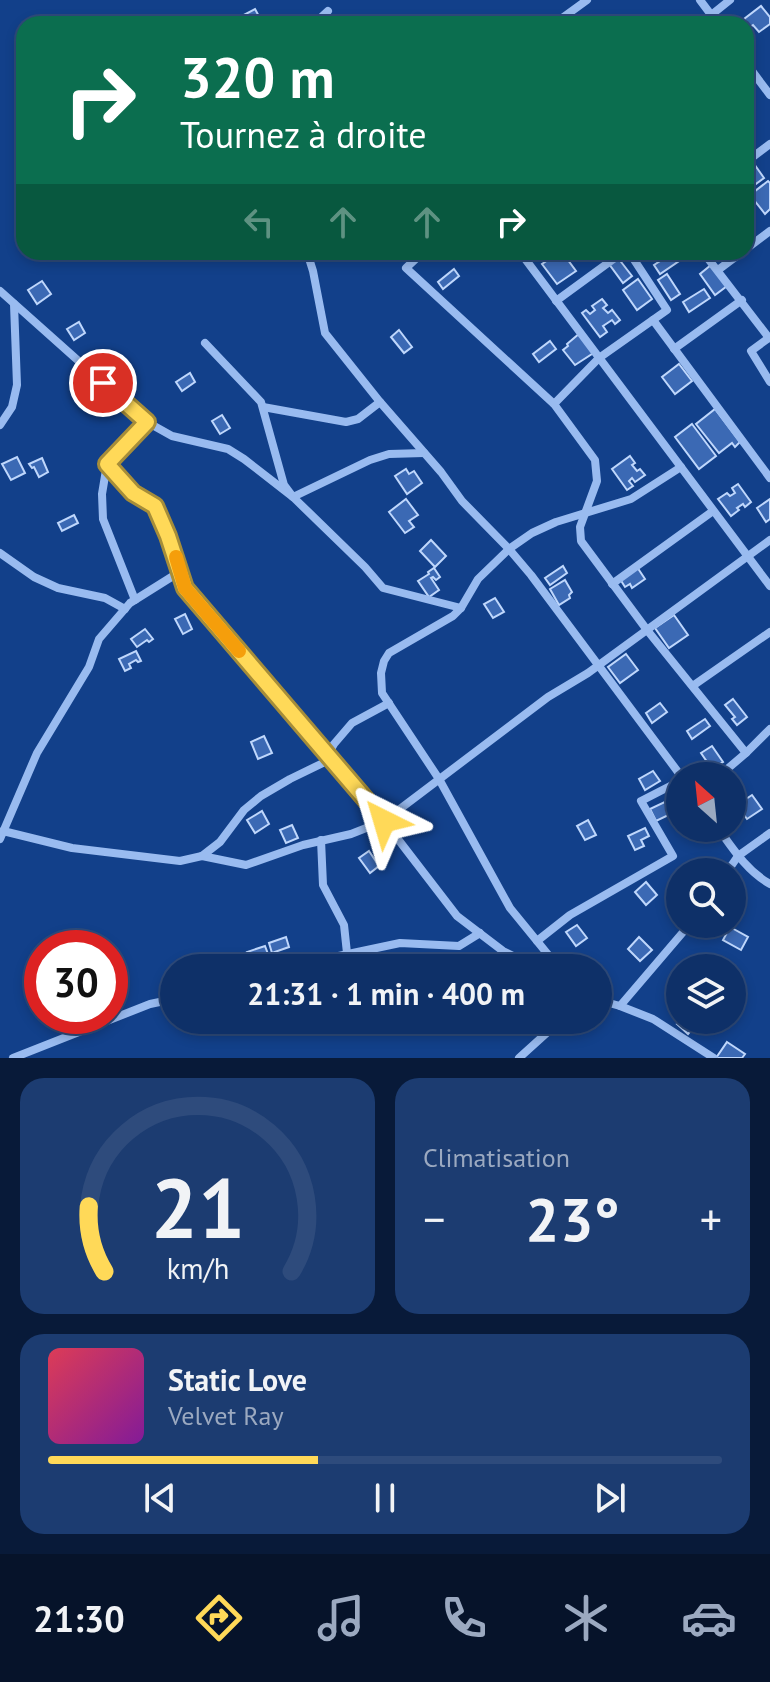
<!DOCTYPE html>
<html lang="fr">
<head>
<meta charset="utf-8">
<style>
  :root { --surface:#0e3068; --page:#1c3c71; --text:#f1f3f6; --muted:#9ba9c0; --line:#2e4b7c; --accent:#ffd958 }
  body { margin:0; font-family:"PT Sans",sans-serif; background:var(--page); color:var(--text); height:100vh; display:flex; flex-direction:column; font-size:30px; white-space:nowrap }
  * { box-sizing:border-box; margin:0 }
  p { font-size:26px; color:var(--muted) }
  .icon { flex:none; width:44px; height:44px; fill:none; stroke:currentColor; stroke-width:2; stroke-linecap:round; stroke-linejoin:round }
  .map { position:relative; height:1058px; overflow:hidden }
  .sheet { display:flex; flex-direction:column; gap:20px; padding:20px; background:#081a39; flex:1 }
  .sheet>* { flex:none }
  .top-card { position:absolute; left:16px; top:16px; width:738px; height:244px; border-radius:24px; box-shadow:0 4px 12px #0003,0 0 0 2px var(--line); background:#0b6e4f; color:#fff; overflow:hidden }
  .needle { width:52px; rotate:333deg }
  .buttons { position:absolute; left:666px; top:762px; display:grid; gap:16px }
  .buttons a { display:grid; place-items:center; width:80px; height:80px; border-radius:50%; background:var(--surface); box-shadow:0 4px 12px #0003,0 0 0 2px var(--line); font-size:40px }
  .speed { position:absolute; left:24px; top:930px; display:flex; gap:16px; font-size:40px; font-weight:700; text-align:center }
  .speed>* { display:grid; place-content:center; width:104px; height:104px; border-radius:50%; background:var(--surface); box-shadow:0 4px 12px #0003,0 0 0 2px var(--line); line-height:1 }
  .speed .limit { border:12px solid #d22; background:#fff; color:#111 }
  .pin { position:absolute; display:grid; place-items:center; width:68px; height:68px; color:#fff; margin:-34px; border:4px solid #fff; border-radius:50%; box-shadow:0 2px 8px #0007 }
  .me { position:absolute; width:88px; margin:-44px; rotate:320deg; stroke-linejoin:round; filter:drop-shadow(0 0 6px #0008) }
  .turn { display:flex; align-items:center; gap:28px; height:168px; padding:0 32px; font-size:36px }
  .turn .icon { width:104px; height:104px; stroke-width:2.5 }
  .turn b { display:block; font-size:56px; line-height:68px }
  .lanes { display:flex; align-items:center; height:76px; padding:0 32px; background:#0003; justify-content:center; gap:40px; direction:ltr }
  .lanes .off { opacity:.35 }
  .big { font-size:60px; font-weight:700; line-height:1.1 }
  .sheet .widget { flex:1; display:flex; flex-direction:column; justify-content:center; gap:12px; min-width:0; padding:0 28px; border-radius:24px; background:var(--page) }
  .sheet .dial { align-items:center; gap:0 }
  .dial svg { height:208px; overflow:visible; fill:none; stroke:var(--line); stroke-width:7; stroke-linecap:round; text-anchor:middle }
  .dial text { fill:var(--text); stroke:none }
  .song { display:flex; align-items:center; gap:24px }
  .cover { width:96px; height:96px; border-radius:12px; background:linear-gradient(135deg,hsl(350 70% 55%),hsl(290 70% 35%)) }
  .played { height:8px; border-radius:4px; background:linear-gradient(90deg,var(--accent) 40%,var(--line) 40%) }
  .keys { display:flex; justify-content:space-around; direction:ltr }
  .heat { display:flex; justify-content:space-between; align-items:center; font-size:44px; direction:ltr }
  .sheet .tiles { flex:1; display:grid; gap:20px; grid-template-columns:1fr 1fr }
  .widget:last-child { grid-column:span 2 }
  .trip { position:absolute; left:160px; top:954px; width:452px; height:80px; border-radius:40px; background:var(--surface); box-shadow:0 4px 12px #0003,0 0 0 2px var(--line); font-weight:700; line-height:80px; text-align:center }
  .menu { display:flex; height:128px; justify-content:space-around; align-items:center; background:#06132a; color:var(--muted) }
  .menu .icon { width:56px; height:56px }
  .menu .active { color:var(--accent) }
  .menu b { font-size:36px; color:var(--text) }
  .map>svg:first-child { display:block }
  .building { fill:#3b69b4; stroke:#bfd7fc; stroke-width:2 }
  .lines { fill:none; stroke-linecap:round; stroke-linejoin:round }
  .street { stroke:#99bbf0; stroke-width:8 }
  .route-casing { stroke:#a68d39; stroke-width:20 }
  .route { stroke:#ffd958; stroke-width:14 }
  .slow { stroke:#f59e0b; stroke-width:14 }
</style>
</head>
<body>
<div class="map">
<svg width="770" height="1058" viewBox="0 0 770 1058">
  <rect width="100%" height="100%" fill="#12408a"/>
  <g class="building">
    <path d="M761 6 770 17V24L759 32 753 25 750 27 744 19Z"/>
    <path d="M255 9 261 20 253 24H244L240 17Z"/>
    <path d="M752 161 764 178 749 189 746 185V166Z"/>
    <path d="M768 181 770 183V209L765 214 750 195Z"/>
    <path d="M560 252H562L576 271 557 284 542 264Z"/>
    <path d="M674 252H681L685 257 660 274 654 265Z"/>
    <path d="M618 258 632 276 623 283 609 264Z"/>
    <path d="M711 265 727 286 715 295 700 274Z"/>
    <path d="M454 269 459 276 443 289 438 282Z"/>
    <path d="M667 274 680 294 671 300 658 280Z"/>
    <path d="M638 279 652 299 637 310 623 290Z"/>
    <path d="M42 281 51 294 37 304 28 290Z"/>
    <path d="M704 289 710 298 689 312 683 302Z"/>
    <path d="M602 299 607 305 603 308 608 313 612 310 620 320 615 324 612 320 603 326 607 332 600 337 582 313 586 310 590 314 595 310 592 306Z"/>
    <path d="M79 322 85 333 74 340 67 329Z"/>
    <path d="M399 330 412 347 404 353 391 337Z"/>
    <path d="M580 333 595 352 575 365 563 350 568 346 567 344Z"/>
    <path d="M550 341 556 349 539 362 533 354Z"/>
    <path d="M679 364 692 381 675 394 662 377Z"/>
    <path d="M190 373 195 382 182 391 176 382Z"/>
    <path d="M715 409 740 442 735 447 732 443 719 453 696 424Z"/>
    <path d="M222 415 230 428 220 434 212 421Z"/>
    <path d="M692 424 716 456 699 469 675 437Z"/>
    <path d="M630 456 635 463 632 465 637 471 640 469 645 475 635 482 632 478 629 481 633 486 627 490 612 469Z"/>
    <path d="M17 457 25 473 11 480 2 464Z"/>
    <path d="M42 458 48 472 39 477 34 467 32 468 29 464Z"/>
    <path d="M406 469 409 474 414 471 422 483 407 494 395 476Z"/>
    <path d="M738 484 751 502 745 507 743 504 737 508 739 510 731 516 718 499 727 493 730 496 735 493 732 488Z"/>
    <path d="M406 499 418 515 409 521 414 527 405 533 389 512Z"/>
    <path d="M770 499V519L766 522 757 508Z"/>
    <path d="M74 515 78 523 62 531 58 523Z"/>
    <path d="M431 540 446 556 435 567 420 551Z"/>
    <path d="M563 566 567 573 550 585 545 578Z"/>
    <path d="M637 567 645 579 632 588 630 584 625 587 620 579Z"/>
    <path d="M434 568 440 577 436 580 433 577 431 578 439 590 429 597 418 581 429 574 428 572Z"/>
    <path d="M565 580 572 592 569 595 570 598 559 605 550 589Z"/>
    <path d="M495 598 504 612 493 618 484 604Z"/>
    <path d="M185 614 192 629 183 634 175 619Z"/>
    <path d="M674 615 688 635 669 648 655 628Z"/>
    <path d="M145 629 153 639 149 642 147 640 137 647 131 639Z"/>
    <path d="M136 651 141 661 138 662 136 660 129 664 131 668 125 671 119 659Z"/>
    <path d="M626 654 638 670 620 683 608 667Z"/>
    <path d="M733 699 747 717 737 725 732 719 735 717 725 705Z"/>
    <path d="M660 703 667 712 652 723 646 713Z"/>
    <path d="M705 719 710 726 692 739 687 731Z"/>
    <path d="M264 736 272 753 258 759 251 742Z"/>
    <path d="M712 746 723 762 712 769 701 753Z"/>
    <path d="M653 771 660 781 645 790 639 779Z"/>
    <path d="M752 795 762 809 747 819 737 805Z"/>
    <path d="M671 799 677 811 656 821 650 809Z"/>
    <path d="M262 811 269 824 255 833 247 820Z"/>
    <path d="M588 820 596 835 585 840 577 826Z"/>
    <path d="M292 825 298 838 286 843 280 830Z"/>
    <path d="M645 828 649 836 641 840 644 846 635 850 628 836Z"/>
    <path d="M369 851 379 866 370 873 359 858Z"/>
    <path d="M646 882 657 895 646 905 635 892Z"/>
    <path d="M577 925 587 938 576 946 566 932Z"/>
    <path d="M730 927 748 937 741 950 723 940Z"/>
    <path d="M286 937 289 947 272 953 269 943Z"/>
    <path d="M639 937 652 950 640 961 628 949Z"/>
    <path d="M265 946 268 954 251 961 247 952Z"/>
    <path d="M681 1020H696L698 1022 688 1034 677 1024Z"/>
    <path d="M727 1042 745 1054 742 1058H716Z"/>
  </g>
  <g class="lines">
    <g class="street">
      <path d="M700 0 718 24"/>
      <path d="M314 24 328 11"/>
      <path d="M554 24 587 0"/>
      <path d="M700 24 730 0"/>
      <path d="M746 63 770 95"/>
      <path d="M746 162 770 144"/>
      <path d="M746 249 770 231"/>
      <path d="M307 252 313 271 325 333 380 402 441 472 462 501 509 549 531 575 681 776"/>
      <path d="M423 252 406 268 554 404 595 460 597 481 580 527 581 541 647 630 746 753"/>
      <path d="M520 252 770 586"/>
      <path d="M703 252 769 338"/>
      <path d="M718 270 742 252"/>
      <path d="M0 291 147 422 107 464 133 493 155 506 168 536 185 588 384 821 351 834 303 845 246 865 202 856"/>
      <path d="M556 301 623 252"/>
      <path d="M653 320 770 478"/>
      <path d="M770 337 751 351 770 382"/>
      <path d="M205 343 261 402 284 485 293 497 365 567 383 588 461 608"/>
      <path d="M674 349 742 300"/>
      <path d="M554 404 599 358 667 310 629 252"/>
      <path d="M263 407 346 422 358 419 380 402"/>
      <path d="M147 422 172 436 228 449 244 459 293 497 370 460 389 454 424 453"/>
      <path d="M0 425 12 407 17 385 14 304"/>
      <path d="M107 464 102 494 103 519 135 600"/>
      <path d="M0 553 34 577 58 588 105 598 125 609"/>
      <path d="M612 584 713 511"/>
      <path d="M694 685 770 632"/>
      <path d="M719 776 746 753 770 729"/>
      <path d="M718 828C733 849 747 871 770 884"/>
      <path d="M3 831 72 848 180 861 202 856 220 842 244 810 261 796 290 779 323 763 334 744 352 723 389 703"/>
      <path d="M0 839 37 753 89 667 99 639 130 603 181 571"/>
      <path d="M321 840 323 885 344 925 347 953"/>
      <path d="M727 872 738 856 770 833"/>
      <path d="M537 941 570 915 673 856 641 801 680 781"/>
      <path d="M282 968 400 943 459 946 480 933"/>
      <path d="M537 968 503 951 457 916 384 821 548 697 588 673 770 540"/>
      <path d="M559 968 510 908 439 779 382 693 381 673 384 661 389 653 453 616 461 608 478 579 509 549 532 533 556 522 631 499 681 467"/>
      <path d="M598 1000 620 1006 690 924"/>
      <path d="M620 1006 653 1019 714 1058"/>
      <path d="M13 1058 150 1004 174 999"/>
      <path d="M519 1058 561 1020"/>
    </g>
  </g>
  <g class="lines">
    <defs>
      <path id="route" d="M103 383 147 422 107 464 133 493 155 506 168 536 185 588 384 821"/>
    </defs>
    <use href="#route" class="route-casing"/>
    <use href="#route" class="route"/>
    <path class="slow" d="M176 557 185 588 239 651"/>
  </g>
</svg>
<div class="buttons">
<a><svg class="needle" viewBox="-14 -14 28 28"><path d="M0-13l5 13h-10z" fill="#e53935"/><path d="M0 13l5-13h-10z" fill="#9ba9c0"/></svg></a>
<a><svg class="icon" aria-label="search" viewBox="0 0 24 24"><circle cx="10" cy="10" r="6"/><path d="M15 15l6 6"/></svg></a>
<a><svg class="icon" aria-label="layers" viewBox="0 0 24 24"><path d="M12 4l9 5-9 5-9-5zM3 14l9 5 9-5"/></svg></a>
</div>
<div class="speed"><div class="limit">30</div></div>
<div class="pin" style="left:103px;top:383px;background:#d93025"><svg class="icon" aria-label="arrive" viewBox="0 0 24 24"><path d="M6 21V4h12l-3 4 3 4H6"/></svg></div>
<svg class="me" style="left:384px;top:821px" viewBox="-20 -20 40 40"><path d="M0-17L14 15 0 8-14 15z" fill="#ffd958" stroke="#fff" stroke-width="4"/></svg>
<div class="trip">21:31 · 1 min · 400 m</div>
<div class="top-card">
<div class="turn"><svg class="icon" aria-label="right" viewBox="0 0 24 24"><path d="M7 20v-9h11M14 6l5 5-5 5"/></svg><div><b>320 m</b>Tournez à droite</div></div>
<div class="lanes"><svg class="icon off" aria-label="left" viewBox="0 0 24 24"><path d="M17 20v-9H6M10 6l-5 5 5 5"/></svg><svg class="icon off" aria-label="ahead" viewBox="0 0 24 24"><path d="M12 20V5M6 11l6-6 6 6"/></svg><svg class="icon off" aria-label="ahead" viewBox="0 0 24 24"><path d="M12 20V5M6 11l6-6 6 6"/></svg><svg class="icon" aria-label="right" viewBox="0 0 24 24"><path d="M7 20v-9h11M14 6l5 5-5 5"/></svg></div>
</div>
</div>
<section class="sheet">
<div class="tiles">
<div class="widget dial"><svg viewBox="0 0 100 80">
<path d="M14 69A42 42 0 1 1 86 69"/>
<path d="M14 69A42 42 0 0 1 8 44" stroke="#ffd958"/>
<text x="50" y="56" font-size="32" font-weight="700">21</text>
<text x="50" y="72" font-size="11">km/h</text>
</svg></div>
<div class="widget"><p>Climatisation</p>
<div class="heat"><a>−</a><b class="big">23°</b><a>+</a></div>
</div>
<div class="widget">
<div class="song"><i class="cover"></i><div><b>Static Love</b><p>Velvet Ray</p></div></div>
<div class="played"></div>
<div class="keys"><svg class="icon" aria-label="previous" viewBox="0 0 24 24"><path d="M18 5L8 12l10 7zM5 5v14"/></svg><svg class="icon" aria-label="pause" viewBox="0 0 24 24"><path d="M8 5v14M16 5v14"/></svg><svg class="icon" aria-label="next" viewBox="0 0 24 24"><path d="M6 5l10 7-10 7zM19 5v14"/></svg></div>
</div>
</div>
</section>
<nav class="menu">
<b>21:30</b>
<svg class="icon active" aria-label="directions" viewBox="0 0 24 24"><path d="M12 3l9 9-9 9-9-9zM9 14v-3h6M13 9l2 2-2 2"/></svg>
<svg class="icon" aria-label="music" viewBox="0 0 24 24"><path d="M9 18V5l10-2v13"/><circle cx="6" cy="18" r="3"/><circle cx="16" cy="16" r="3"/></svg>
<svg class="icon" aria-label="phone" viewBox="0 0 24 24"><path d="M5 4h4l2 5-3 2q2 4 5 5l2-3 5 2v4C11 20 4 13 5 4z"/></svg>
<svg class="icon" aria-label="climate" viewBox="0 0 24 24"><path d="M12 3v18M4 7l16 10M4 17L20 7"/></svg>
<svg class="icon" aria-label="car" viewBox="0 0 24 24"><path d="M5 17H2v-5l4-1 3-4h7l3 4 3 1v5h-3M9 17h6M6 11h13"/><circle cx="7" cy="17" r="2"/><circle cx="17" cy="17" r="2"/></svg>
</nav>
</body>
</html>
